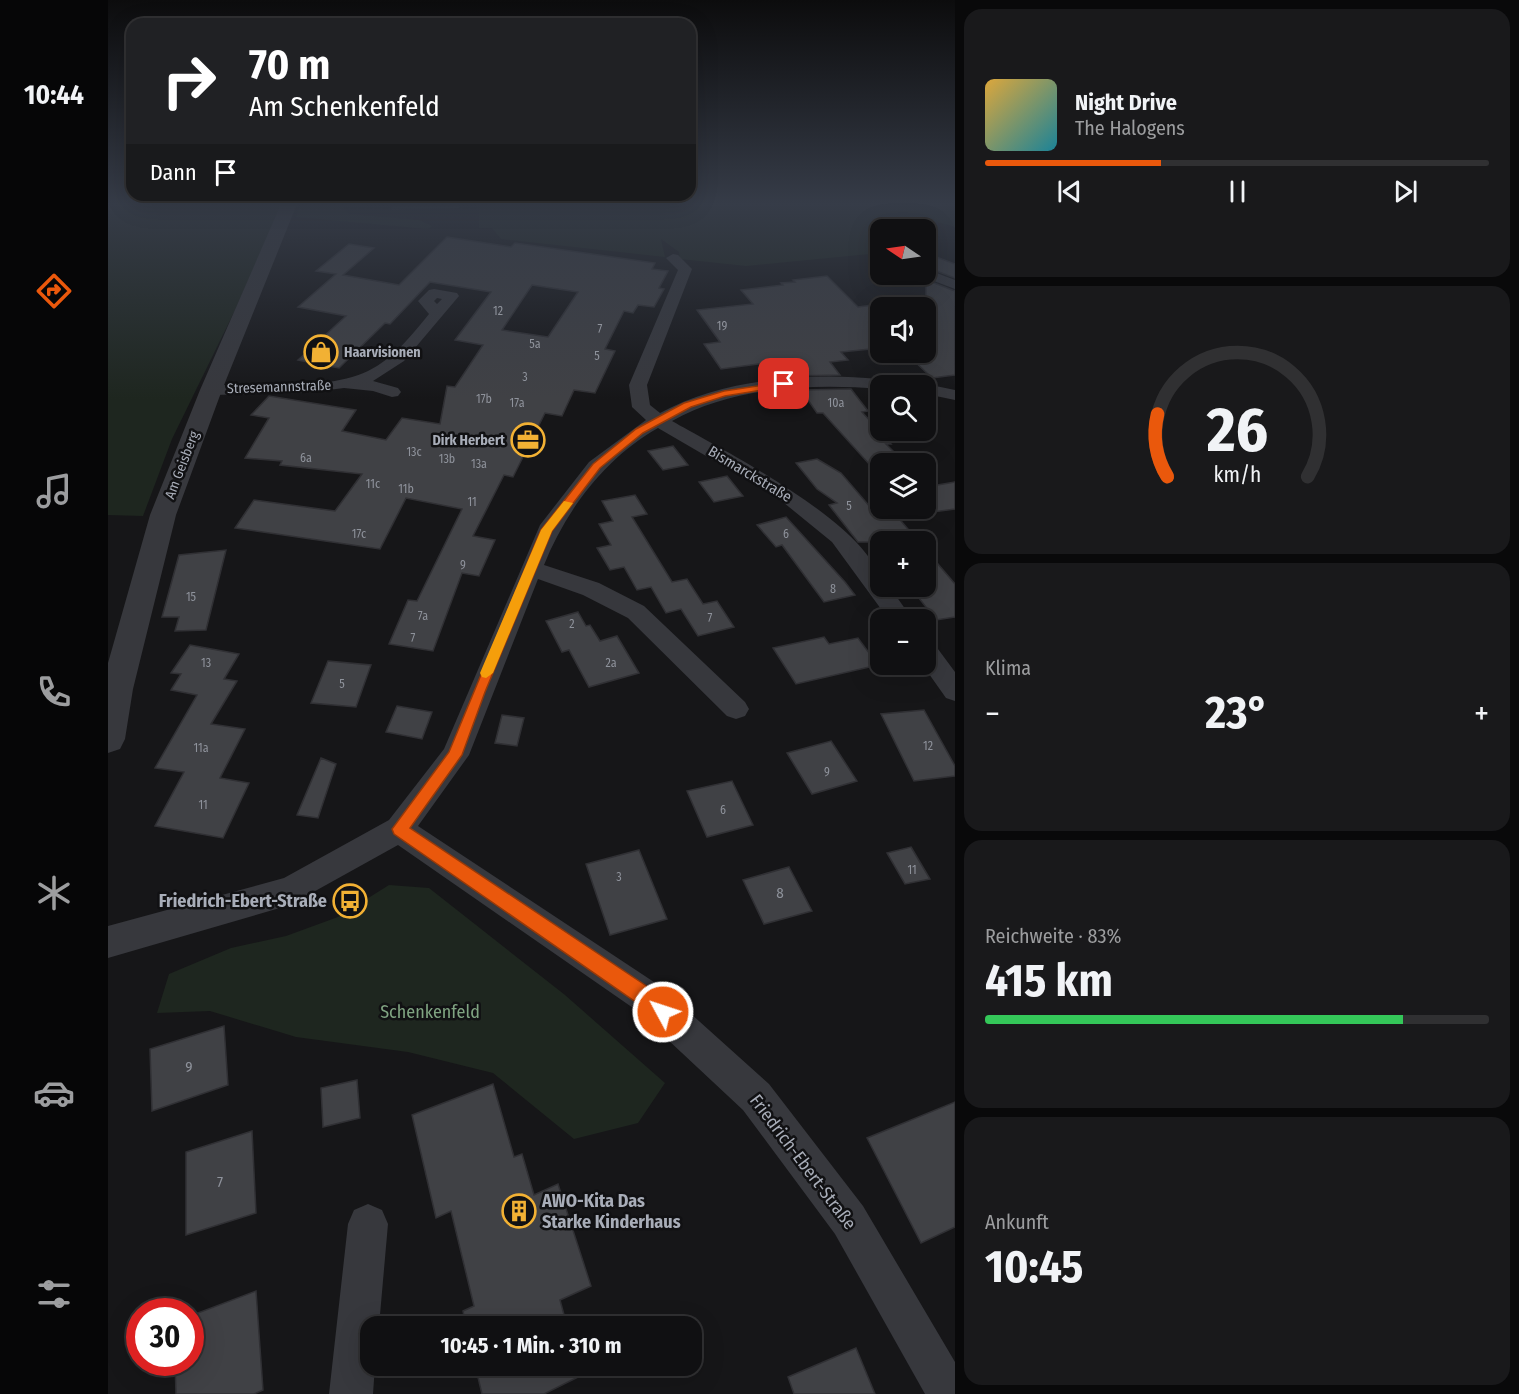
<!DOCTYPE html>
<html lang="de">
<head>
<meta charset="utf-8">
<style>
  :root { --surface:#101012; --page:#19191b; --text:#f1f3f6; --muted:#9c9d9f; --line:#303032; --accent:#ea580c }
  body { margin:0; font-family:"Fira Sans Condensed",sans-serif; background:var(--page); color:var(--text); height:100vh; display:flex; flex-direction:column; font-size:22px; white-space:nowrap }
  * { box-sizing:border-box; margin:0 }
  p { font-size:20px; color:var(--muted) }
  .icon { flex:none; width:33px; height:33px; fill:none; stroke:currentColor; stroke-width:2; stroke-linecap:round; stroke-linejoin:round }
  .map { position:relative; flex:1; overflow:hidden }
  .sheet { display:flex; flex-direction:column; gap:9px; padding:9px; background:#09090a; width:564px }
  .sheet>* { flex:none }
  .guide { position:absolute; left:18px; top:18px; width:570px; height:183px; border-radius:18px; box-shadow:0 6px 24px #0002,0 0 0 2px var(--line); background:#202124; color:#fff; overflow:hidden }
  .needle { width:39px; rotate:283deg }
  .fabs { position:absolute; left:762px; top:219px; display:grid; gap:12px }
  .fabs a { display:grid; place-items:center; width:66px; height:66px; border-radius:12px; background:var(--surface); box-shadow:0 6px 24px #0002,0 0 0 2px var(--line); font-size:30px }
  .speed { position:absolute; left:18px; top:1298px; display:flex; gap:12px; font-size:30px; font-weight:700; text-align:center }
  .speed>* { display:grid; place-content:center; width:78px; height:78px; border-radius:50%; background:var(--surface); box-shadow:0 6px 24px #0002,0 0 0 2px var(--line); line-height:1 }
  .speed .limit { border:9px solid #d22; background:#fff; color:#111 }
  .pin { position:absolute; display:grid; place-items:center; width:51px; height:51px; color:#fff; margin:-26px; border-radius:12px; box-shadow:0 3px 9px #0006 }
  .me { position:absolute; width:66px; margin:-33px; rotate:310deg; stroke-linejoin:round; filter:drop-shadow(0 0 4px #0008) }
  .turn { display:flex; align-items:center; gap:21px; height:126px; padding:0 24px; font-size:27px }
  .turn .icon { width:78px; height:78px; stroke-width:2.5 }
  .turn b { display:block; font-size:42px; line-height:51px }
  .then { display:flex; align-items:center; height:57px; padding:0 24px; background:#0003; gap:12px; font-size:22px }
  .big { font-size:45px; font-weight:700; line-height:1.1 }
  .sheet .tile { flex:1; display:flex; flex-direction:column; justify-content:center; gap:9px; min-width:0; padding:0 21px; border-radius:18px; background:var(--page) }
  .sheet .dial { align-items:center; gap:0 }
  .dial svg { height:156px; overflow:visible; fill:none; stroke:var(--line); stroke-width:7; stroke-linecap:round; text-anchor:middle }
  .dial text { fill:var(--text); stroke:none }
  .song { display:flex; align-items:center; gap:18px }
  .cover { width:72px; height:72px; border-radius:9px; background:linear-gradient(135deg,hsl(40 70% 55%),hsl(190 70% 35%)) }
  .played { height:6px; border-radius:3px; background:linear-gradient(90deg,var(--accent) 35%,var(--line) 35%) }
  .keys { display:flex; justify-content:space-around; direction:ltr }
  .heat { display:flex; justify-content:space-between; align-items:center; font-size:33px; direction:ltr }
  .charge { height:9px; border-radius:4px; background:linear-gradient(90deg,#34c759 83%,var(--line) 0) }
  .trip { position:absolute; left:252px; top:1316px; width:342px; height:60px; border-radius:18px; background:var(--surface); box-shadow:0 6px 24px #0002,0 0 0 2px var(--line); font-weight:700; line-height:60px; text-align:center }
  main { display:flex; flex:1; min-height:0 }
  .dock { display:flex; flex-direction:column; width:108px; justify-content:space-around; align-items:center; background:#060607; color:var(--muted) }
  .dock .icon { width:42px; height:42px }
  .dock .on { color:var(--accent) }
  .dock b { font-size:27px; color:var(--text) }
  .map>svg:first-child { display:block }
  .green { fill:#1e261f }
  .water { fill:#2c353c }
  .building { fill:#404145; stroke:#303034; stroke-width:1.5; fill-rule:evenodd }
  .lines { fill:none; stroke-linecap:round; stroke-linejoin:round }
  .minor { fill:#37383d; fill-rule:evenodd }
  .tertiary { fill:#37383d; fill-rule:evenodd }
  .route { fill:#ea580c; stroke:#983908; stroke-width:1.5 }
  .slow { fill:#f59e0b }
  .labels { text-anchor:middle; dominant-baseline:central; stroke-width:5; stroke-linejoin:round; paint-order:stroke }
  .number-label { font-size:12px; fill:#8e929b }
  .far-poi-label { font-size:14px; font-weight:bold; fill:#a8adb8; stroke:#111113; text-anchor:start }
  .far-street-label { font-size:14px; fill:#a8adb8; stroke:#111113 }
  .street-label { font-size:15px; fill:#a8adb8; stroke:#111113 }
  .near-number-label { font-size:15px; fill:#8e929b }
  .near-poi-label { font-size:18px; font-weight:bold; fill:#a8adb8; stroke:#111113; text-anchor:end }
  .near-park-label { font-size:18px; fill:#7fa381; stroke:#111113 }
  .near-street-label { font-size:18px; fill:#a8adb8; stroke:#111113 }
</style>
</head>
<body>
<main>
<nav class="dock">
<b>10:44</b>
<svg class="icon on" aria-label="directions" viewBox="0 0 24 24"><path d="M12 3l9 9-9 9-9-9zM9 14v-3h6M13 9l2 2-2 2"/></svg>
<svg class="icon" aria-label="music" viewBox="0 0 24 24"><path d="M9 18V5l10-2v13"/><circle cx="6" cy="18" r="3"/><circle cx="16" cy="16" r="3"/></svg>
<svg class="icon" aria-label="phone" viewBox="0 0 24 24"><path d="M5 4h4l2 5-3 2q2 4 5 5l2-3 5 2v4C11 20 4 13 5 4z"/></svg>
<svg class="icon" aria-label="climate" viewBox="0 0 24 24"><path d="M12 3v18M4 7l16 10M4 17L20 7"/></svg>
<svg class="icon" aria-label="car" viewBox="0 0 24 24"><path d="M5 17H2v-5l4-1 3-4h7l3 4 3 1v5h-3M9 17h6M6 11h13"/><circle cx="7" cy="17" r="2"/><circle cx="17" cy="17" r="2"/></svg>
<svg class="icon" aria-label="filters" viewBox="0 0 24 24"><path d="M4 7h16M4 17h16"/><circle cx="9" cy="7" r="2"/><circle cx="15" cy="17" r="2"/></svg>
</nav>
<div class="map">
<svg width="847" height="1394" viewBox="0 0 847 1394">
  <rect width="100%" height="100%" fill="#161618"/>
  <g class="green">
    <path d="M0 204H174L127 310 64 439 35 516 0 515Z"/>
    <path d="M193 204H256V206L235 207 241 214 311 220 324 226 320 229 188 217Z"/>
    <path d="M371 204H847V227C834 222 808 218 795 223 786 226 783 229 772 230V253L638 266 572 259 571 252 553 239 557 257 393 239 384 228H371Z"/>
    <path d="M281 885 321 888 457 995 557 1083 530 1123 466 1139 385 1073 300 1052 188 1037 102 1011 49 1013 61 974 123 948 178 936 230 917Z"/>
  </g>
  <path class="water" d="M284 204H351V208L283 210Z"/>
  <g class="building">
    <path d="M339 237 403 247 407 243 547 263 544 269 560 271 551 288 556 289 546 307 530 305 525 313 516 311 497 349 507 351 487 393 466 390 454 416 437 413 405 477 396 475 365 536 387 540 371 576 354 573 325 651 281 644 300 600 309 601 354 509 298 498 272 549 127 528 146 500 227 511 254 474 172 465 174 461 137 458 161 418 143 415 161 396 248 410 234 431 278 440 294 418 332 424 339 386 347 387 375 345 347 340 383 292 322 282 282 324 277 323 231 368 190 360 238 316 190 307 228 274 208 271 241 244 266 248 235 275 291 285ZM424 285 470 292 440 337 394 330Z"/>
    <path d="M818 253 847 264V278L818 267Z"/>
    <path d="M719 276 750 307 772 304V348L733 352 740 360 722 362 732 375 683 376 673 361 613 369 596 344 612 342 589 310 645 304 633 290 675 285 673 283 687 282 685 280Z"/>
    <path d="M818 280 847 291V375L824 378 797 352H818Z"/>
    <path d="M743 389 760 411 754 412 783 444H778L793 459 762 465 715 413H709L693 390Z"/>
    <path d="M565 446 580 465 555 470 540 451Z"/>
    <path d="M709 459 733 473 763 508H782L811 542H750L721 505 729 503 709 489 688 463Z"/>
    <path d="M619 476 635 496 606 502 591 482Z"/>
    <path d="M847 482V509L818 513V487Z"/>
    <path d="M527 495 539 514 524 517 564 582 579 579 595 604 609 601 626 627 590 636 573 609 558 613 543 587 529 590 516 567 502 570 489 548 503 545 491 524 505 521 494 501Z"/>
    <path d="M678 517 737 582 747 595 716 602 674 545 668 547 649 525Z"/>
    <path d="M118 550 98 630 67 631 71 617H54L71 555Z"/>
    <path d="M818 550 847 584V617L828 620 807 593 818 591Z"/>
    <path d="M470 612 478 626 482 625 492 641 509 636 531 673 481 687 461 650 454 652 438 621Z"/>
    <path d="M716 637 721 644 750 638 770 665 688 684 665 648Z"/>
    <path d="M82 645 131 654 116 679 129 681 103 724 137 729 112 778 141 783 115 838 47 826 76 772 47 768 89 695 63 690 73 674 63 673Z"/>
    <path d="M220 661 263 665 248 707 203 703Z"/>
    <path d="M289 706 324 712 314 739 278 732Z"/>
    <path d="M816 710 847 766V776L806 781 773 714Z"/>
    <path d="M394 715 416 718 409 746 387 743Z"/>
    <path d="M723 741 749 781 704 794 679 753Z"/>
    <path d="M213 758 228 764 210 818 189 815Z"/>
    <path d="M624 781 645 825 599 837 579 791Z"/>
    <path d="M803 847 822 879 797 884 779 853Z"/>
    <path d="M531 850 559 919 502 935 478 864Z"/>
    <path d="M681 867 704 911 656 924 635 880Z"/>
    <path d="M116 1026 120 1085 44 1111 42 1049Z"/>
    <path d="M249 1080 252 1118 215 1127 213 1088Z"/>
    <path d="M385 1084 406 1157 414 1154 426 1195 450 1184 483 1286 452 1300 459 1326H358L355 1311 366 1306 343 1211 328 1218 304 1115Z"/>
    <path d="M847 1102V1227L813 1243 759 1138Z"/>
    <path d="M144 1131 148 1213 78 1235V1152Z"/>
    <path d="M148 1291 155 1390 146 1394H68L67 1362H82V1316Z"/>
    <path d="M748 1348 767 1394H686L680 1377Z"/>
    <path d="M367 1365H471L474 1375 436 1394H374Z"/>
  </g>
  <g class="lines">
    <g class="minor">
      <path d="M565 254 570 255 584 269 539 385 542 405 552 413C613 379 701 372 770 379 779 380 794 378 800 386H772V389C705 383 624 387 564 421 611 448 772 529 772 586H781L805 620H781L724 542 670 498 550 428C497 458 458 510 436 565L491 583 536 606 637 702 641 709 637 716 628 719 619 716 520 618 475 595 430 579 361 755 310 826 552 986 661 1084 755 1206 847 1362V1394H817L727 1234 635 1110 528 1010 290 845 182 905 0 958V926L176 878 281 820 336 749 432 525 481 462 538 420 524 407 521 385 570 270 558 258Z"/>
      <path d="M818 269 847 280V289L813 276 818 274Z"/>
      <path d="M326 289 349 293 351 296 296 361 265 381 290 388 293 392 290 396 284 397 265 391 236 388 197 393 103 395 94 390 103 385C150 384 217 391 260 371 285 359 304 335 321 314L310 301 321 290ZM329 298 334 299 329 304 326 301Z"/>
      <path d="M818 384 847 390V400L818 394V386H812Z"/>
      <path d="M818 642 827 645 847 672V701L838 698 814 664H818Z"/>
      <path d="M260 1204 274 1210 280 1224 271 1326H262V1365H267L265 1394H221L240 1224 246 1210Z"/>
    </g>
    <path class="tertiary" d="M173 204H189L114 390 68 515 25 689 17 739 12 749 0 753V663L42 515 92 390Z"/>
  </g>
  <linearGradient id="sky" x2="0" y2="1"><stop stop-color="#0c0c0d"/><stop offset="0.51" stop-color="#363c48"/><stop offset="1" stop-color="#363c48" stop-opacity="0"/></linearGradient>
  <rect width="847" height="399" fill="url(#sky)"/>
  <path class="route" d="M676 382 680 384 679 386 617 396 583 407 535 433 492 468 444 531 377 692 354 755 302 828 546 991 562 1006 564 1012 562 1018 555 1021 286 834 284 829 341 752 433 530 485 464 528 429 576 403 616 391Z"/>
  <path class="slow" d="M456 501 465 503 444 531 385 673 378 678 374 677 372 673 433 530Z"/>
  <defs>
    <symbol id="shop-ring" viewBox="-11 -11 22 22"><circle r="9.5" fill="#111113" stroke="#f2b134" stroke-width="1.5"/><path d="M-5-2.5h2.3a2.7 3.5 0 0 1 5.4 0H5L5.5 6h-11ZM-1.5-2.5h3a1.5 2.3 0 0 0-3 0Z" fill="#f2b134"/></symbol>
    <symbol id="office-ring" viewBox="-11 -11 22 22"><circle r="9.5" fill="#111113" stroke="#f2b134" stroke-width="1.5"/><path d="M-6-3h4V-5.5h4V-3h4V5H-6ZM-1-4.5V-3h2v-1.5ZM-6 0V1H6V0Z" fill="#f2b134"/></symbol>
    <symbol id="bus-ring" viewBox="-11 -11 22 22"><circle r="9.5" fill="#111113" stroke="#f2b134" stroke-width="1.5"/><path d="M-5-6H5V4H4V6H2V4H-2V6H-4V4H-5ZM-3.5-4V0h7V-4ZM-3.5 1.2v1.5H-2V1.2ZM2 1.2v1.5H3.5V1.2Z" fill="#f2b134"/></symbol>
    <symbol id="building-ring" viewBox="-11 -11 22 22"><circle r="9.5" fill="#111113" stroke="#f2b134" stroke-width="1.5"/><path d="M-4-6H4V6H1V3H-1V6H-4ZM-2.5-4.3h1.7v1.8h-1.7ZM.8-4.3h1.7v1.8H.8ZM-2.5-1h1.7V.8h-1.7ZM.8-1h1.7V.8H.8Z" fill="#f2b134"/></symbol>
  </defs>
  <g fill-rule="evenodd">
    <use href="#shop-ring" x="194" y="333" width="38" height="38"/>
    <use href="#office-ring" x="401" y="421" width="38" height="38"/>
    <use href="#bus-ring" x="223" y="882" width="38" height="38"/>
    <use href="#building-ring" x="392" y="1192" width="38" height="38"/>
  </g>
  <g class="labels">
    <g class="number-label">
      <text x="390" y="311">12</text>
      <text x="614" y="326">19</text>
      <text x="492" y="329">7</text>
      <text x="427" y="344">5a</text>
      <text x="489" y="356">5</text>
      <text x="417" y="377">3</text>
      <text x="376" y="399">17b</text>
      <text x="409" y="403">17a</text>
      <text x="728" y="403">10a</text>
      <text x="306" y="452">13c</text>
      <text x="198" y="458">6a</text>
      <text x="339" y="459">13b</text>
      <text x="371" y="464">13a</text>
      <text x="265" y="484">11c</text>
      <text x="298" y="489">11b</text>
      <text x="364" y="502">11</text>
      <text x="741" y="506">5</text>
      <text x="251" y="534">17c</text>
      <text x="678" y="534">6</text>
      <text x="355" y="565">9</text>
      <text x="725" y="589">8</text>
      <text x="83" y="597">15</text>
      <text x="315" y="616">7a</text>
      <text x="602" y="618">7</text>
      <text x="464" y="624">2</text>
      <text x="305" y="638">7</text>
      <text x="98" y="663">13</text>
      <text x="503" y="663">2a</text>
      <text x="234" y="684">5</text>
      <text x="820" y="746">12</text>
      <text x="93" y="748">11a</text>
      <text x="719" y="772">9</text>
      <text x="95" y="805">11</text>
      <text x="615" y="810">6</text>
      <text x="804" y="870">11</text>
      <text x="511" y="877">3</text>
    </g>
    <g class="far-poi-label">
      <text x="236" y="352">Haarvisionen</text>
      <text x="397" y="440" text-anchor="end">Dirk Herbert</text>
    </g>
    <g class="far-street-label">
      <text transform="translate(171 387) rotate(-2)">Stresemannstraße</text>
      <text transform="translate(74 465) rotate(-69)">Am Geisberg</text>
    </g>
    <g class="street-label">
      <text transform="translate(642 474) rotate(31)">Bismarckstraße</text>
    </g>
    <g class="near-number-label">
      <text x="672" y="893">8</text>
      <text x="81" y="1067">9</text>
      <text x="112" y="1182">7</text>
    </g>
    <g class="near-poi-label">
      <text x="219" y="901">Friedrich-Ebert-Straße</text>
      <text x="434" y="1201" text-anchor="start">AWO-Kita Das<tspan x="434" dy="21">Starke Kinderhaus</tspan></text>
    </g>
    <g class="near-park-label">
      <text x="322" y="1012">Schenkenfeld</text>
    </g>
    <g class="near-street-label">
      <text transform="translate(695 1162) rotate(53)">Friedrich-Ebert-Straße</text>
    </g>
  </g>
</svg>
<div class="fabs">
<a><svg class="needle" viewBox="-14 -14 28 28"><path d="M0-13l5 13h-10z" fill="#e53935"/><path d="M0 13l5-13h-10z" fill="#9c9d9f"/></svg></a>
<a><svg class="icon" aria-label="sound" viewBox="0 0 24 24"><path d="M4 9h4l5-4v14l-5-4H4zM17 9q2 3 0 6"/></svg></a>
<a><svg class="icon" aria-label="search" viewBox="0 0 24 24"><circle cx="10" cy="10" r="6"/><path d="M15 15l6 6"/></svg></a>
<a><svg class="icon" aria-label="layers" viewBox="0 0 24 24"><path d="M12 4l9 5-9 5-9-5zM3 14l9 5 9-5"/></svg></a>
<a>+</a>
<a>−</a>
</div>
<div class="speed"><div class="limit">30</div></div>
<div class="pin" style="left:676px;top:384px;background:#d93025"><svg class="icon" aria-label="arrive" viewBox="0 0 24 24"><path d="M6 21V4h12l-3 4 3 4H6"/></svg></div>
<svg class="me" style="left:555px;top:1012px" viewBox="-20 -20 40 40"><circle r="17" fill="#ea580c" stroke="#fff" stroke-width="3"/><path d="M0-11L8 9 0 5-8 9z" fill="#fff"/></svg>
<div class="trip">10:45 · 1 Min. · 310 m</div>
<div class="guide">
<div class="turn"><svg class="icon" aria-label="right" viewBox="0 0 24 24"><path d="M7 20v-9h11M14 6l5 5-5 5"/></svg><div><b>70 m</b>Am Schenkenfeld</div></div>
<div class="then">Dann<svg class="icon" aria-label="arrive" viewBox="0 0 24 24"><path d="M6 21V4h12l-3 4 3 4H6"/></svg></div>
</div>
</div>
<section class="sheet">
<div class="tile">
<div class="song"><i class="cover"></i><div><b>Night Drive</b><p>The Halogens</p></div></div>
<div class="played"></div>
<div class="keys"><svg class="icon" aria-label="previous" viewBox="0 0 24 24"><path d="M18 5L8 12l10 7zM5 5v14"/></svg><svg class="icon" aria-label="pause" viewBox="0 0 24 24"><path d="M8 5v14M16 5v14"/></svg><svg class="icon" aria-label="next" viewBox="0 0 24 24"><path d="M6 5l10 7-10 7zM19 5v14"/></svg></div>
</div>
<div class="tile dial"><svg viewBox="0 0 100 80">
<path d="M14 69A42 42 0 1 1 86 69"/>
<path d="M14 69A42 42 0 0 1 9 37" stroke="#ea580c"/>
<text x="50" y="56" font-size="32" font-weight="700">26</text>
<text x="50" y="72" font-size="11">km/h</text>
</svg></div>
<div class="tile"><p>Klima</p>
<div class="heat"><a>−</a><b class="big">23°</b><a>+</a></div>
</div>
<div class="tile"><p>Reichweite · 83%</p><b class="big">415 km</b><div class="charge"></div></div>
<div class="tile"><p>Ankunft</p><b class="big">10:45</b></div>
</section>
</main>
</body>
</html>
